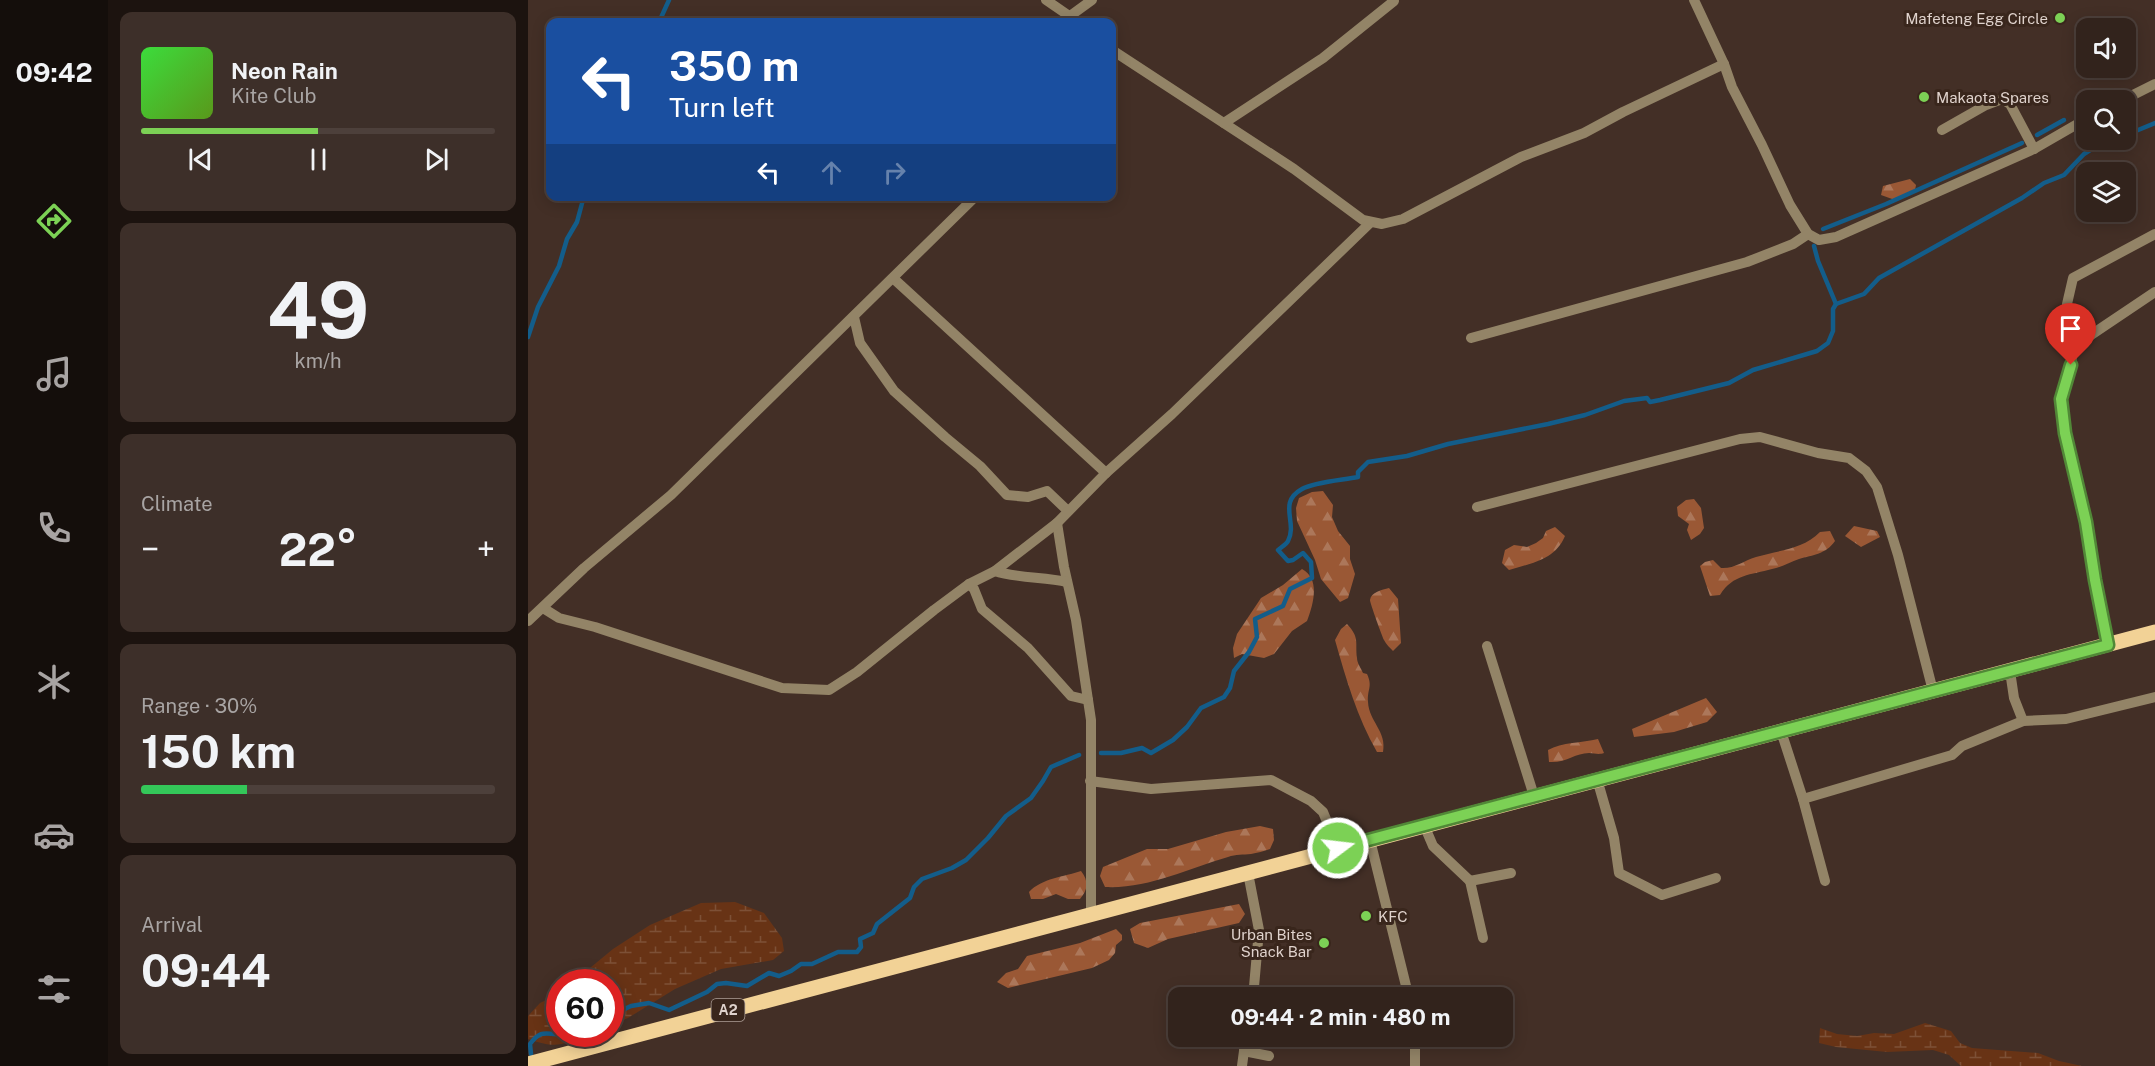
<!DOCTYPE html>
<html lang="en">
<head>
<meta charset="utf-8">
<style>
  :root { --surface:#32231c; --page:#3d2f29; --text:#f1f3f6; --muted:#a8a4a3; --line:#4d403b; --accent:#7cd155 }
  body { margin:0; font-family:"Public Sans",sans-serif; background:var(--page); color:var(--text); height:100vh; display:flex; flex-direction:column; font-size:22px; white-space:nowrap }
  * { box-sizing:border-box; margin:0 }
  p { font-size:20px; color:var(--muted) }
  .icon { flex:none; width:33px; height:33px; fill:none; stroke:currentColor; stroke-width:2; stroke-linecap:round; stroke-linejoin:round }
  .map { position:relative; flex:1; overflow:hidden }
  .details { display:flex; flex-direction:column; gap:12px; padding:12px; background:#1c130f; width:420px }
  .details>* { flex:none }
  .guide { position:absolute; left:18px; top:18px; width:570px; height:183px; border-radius:12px; box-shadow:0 3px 15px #0003,0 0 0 2px var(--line); background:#1a4fa0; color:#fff; overflow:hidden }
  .tools { position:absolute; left:1548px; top:18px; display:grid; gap:12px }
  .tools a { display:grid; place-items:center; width:60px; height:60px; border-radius:12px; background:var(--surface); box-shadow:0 3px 15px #0003,0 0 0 2px var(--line); font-size:30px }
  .speed { position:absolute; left:18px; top:969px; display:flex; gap:12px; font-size:30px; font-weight:700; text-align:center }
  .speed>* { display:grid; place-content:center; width:78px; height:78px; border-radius:50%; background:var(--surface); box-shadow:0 3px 15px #0003,0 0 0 2px var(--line); line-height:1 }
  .speed .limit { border:9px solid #d22; background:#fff; color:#111 }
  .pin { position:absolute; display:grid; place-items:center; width:51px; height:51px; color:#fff; margin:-62px -26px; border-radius:50% 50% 50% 0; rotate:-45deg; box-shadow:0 0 6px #0007 }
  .pin .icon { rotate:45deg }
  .me { position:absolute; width:66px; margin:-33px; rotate:75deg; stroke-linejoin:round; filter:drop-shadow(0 0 4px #0008) }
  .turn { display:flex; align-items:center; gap:21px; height:126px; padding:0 24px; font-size:27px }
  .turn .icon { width:78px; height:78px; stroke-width:2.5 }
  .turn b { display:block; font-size:42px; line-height:51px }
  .lanes { display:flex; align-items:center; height:57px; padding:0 24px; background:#0003; justify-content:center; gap:30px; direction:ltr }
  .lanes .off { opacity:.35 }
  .big { font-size:45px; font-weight:700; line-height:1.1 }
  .details .widget { flex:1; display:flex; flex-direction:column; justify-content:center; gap:9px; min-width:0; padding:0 21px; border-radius:12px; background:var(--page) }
  .details .dial { align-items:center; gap:0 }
  .dial b { font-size:78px; line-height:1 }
  .song { display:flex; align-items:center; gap:18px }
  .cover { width:72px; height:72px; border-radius:9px; background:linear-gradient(135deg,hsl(120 70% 55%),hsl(90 70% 35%)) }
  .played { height:6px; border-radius:3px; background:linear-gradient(90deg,var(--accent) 50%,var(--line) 50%) }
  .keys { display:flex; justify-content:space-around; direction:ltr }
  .heat { display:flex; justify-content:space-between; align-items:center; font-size:33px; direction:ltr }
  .charge { height:9px; border-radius:4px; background:linear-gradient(90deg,#34c759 30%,var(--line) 0) }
  .trip { position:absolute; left:640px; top:987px; width:345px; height:60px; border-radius:12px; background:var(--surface); box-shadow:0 3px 15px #0003,0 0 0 2px var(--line); font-weight:700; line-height:60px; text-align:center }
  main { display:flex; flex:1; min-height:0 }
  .menu { display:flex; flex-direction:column; width:108px; justify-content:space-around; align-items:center; background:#140e0b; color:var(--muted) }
  .menu .icon { width:42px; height:42px }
  .menu .current { color:var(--accent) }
  .menu b { font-size:27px; color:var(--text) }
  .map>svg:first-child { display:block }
  .forest { fill:url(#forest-firs) }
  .wetland { fill:url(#wetland-marsh) }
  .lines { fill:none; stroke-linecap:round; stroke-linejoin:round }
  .stream { stroke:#135d8a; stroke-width:4.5 }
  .minor { stroke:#938467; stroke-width:10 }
  .major { stroke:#f2d296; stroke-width:15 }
  .route-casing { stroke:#518837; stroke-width:15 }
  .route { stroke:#7cd155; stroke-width:10 }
  .poi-dot { fill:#7cd155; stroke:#39261c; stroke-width:2 }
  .labels { text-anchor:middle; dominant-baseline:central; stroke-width:6; stroke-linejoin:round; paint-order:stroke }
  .shield { fill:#39261c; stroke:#ad9e97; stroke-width:1.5 }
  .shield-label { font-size:14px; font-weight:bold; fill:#dfd2cc }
  .poi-label { font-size:15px; fill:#dfd2cc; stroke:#39261c; text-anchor:end }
</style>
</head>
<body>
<main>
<nav class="menu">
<b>09:42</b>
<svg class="icon current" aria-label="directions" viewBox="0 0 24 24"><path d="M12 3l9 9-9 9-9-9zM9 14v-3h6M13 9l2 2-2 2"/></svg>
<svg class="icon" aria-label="music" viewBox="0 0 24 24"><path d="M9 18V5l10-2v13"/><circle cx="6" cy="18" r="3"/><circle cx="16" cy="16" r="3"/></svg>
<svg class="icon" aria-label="phone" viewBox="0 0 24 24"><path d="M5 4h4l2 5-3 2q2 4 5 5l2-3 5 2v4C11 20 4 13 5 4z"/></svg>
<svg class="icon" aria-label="climate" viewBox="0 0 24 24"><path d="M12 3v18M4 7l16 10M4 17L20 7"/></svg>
<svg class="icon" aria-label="car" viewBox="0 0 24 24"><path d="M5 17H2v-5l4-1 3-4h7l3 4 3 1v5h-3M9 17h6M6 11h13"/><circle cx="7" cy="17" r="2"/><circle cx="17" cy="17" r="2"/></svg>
<svg class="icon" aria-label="filters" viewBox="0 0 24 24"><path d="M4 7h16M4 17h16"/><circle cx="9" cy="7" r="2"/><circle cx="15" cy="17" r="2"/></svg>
</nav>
<section class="details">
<div class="widget">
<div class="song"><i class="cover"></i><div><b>Neon Rain</b><p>Kite Club</p></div></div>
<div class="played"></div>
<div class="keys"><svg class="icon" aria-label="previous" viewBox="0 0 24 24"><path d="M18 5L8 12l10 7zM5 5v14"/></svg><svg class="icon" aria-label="pause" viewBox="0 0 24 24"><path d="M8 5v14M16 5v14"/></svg><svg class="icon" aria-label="next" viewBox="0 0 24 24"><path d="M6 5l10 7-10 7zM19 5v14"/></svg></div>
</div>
<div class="widget dial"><b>49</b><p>km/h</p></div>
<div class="widget"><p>Climate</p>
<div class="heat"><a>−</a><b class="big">22°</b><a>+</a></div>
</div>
<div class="widget"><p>Range · 30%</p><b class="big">150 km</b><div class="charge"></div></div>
<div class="widget"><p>Arrival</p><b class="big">09:44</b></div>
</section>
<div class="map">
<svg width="1627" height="1066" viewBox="0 0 1627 1066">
  <defs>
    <pattern id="forest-firs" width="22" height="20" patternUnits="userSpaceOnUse" patternTransform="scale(1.5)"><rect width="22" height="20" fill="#9a5835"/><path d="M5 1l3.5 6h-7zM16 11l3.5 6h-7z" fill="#ac775a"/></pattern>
    <pattern id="wetland-marsh" width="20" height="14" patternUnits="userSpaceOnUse" patternTransform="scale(1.5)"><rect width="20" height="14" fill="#683315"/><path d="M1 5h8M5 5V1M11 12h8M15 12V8" fill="none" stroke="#7d5036"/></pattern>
  </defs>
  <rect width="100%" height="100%" fill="#432f26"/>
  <g class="forest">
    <path d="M1382 179 1388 185 1387 190 1367 200 1353 195 1355 186Z"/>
    <path d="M795 491 805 505 804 517 810 531 822 546V559L827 574 820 598 812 602 793 579 787 560 769 521 768 508 771 498 784 492Z"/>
    <path d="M1166 499 1173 508 1176 528 1172 534 1163 540 1159 530 1161 524 1150 516 1149 507 1158 500Z"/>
    <path d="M1326 526 1349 531 1352 537 1333 547 1317 536Z"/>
    <path d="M1027 527 1037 536C1027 560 1004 563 981 570L974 563 977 550 986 545 999 547 1008 543 1015 538 1018 531Z"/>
    <path d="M1302 531 1307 541C1298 554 1285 555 1271 559 1262 562 1254 567 1244 569 1223 575 1205 574 1192 595L1182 596 1172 566 1177 562 1185 560 1193 568C1206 569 1215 561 1228 557 1251 550 1274 550 1292 532Z"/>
    <path d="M774 569C793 579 785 605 779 621L764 631 746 654 736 658 714 654 706 658 705 648 709 634 733 598 755 585Z"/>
    <path d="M861 588 870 599 873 643 865 651C862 648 858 644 856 640 854 636 842 603 842 600 843 592 854 590 861 588Z"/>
    <path d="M819 624C832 638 827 642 829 658 829 663 833 668 835 673L839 674C845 687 839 689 840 702 841 722 859 731 855 752H849C829 717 818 679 807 640L813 629Z"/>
    <path d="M1178 698 1189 712 1179 722 1159 728 1146 732 1106 737 1104 729Z"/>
    <path d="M1070 739 1076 753C1070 755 1067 753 1061 753 1047 753 1039 763 1021 762L1020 750C1034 742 1054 743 1070 739Z"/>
    <path d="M732 826 745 829 746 840 742 849C736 851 729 853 723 854 715 855 708 854 700 857 659 869 620 889 577 887L572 876 575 867 619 849H640L698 832Z"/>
    <path d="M553 871C561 881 560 890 552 899H540L528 894 515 899H503L501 892C514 878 536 877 553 871Z"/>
    <path d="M711 904 717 914 711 923 640 939 620 948 606 943 602 929 612 923Z"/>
    <path d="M588 929 594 935V940L588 945 587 953 581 960 564 968 480 988 469 982 478 973 490 969 499 956 552 943Z"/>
  </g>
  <g class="wetland">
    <path d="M207 902 236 913 254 938 256 951 245 960 193 969 147 989 100 1018 83 1025 82 982H45L85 949 122 925 173 903Z"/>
    <path d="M31 994 32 1034H61C34 1045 29 1049 0 1039V1016L12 1003Z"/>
    <path d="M1397 1023 1423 1031 1432 1043 1444 1048 1510 1053 1531 1061 1554 1066H1433L1421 1055 1405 1050 1359 1052 1308 1047 1291 1043 1292 1028 1309 1034 1329 1036 1346 1033 1366 1034Z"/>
  </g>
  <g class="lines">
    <g class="stream">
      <path d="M131 22 141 0"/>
      <path d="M1509 135 1536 120"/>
      <path d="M1598 135 1627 123"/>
      <path d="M1295 229 1358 204 1494 143"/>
      <path d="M1286 246 1290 261 1308 304"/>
      <path d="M0 337 10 307 31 266 39 239 49 222 56 196"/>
      <path d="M573 753H593L614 748 623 753 645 740 659 727 673 708 696 697 702 688 706 671 721 652 729 637 727 619 755 606 762 589 784 578 783 562 775 553 765 560 760 561 750 550C752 548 759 544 760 541 770 522 749 503 774 489 786 482 815 480 830 477V472L840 462 879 456 920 444 1020 424 1057 415 1096 401 1119 398 1122 402 1132 400 1201 383 1225 370 1289 351 1300 343 1305 331V309L1308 304 1336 294 1351 278 1494 198 1516 183 1536 175 1556 154 1578 140"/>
      <path d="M82 1016 103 1006 121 1003 141 1010 179 992 189 984 198 983 219 986 241 973 251 976 263 971 273 964H284L310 952H329L333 947 332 939 345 933 349 924 382 898 386 887 394 879 424 868 438 860 460 838 478 816 503 798 515 781 523 767 551 755"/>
      <path d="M3 1054 2 1044C15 1027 19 1036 37 1034"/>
    </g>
    <g class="minor">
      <path d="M518 0 550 22"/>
      <path d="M1166 0 1196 64 1204 87 1234 145 1262 205 1280 234 1291 240 1308 237 1506 149 1558 119"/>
      <path d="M542 16 564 0"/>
      <path d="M584 50 766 169 835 220 854 224 875 219 993 157 1056 133 1095 112 1196 64"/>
      <path d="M1595 100 1627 84"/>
      <path d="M696 123 795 58 866 1"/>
      <path d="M1414 130 1458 105 1474 99 1482 104 1506 149"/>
      <path d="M366 279 578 473"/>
      <path d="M326 317 332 343 366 391 417 437 452 466 479 495 500 497 519 491 540 511"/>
      <path d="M943 338 1219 262 1265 244 1280 234"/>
      <path d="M1545 345 1554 341 1627 292"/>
      <path d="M949 507 1212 439 1232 437 1290 453 1321 458 1338 471 1349 487 1370 555 1405 691"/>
      <path d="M529 523 536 567 548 620 563 720V916"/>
      <path d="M467 571C487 578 517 577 539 582"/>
      <path d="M441 584 446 589 454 609 500 648 543 696 560 700"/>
      <path d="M15 608 31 618 67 627 254 688 301 690 329 672 406 610 441 584 467 571 529 523 578 473 644 414 842 223"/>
      <path d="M0 621 56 568 143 495 448 196"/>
      <path d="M1580 644 1567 580 1558 522 1537 433 1533 399 1543 365 1545 345 1539 304 1545 278 1627 234"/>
      <path d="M959 646 1006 796"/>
      <path d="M1482 671 1486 698 1495 721"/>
      <path d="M1253 731 1275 799 1297 881"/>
      <path d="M1069 779 1086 838 1091 873 1134 895 1188 878"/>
      <path d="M562 781 623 789 743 780 783 801 795 812 810 848"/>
      <path d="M1275 799 1424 755 1434 746 1495 721 1538 719 1627 697"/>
      <path d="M896 825 905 846 942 881 983 873"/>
      <path d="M842 840 881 998"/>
      <path d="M720 873 731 930 725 998"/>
      <path d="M942 881 955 938"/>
      <path d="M887 1036V1066"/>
      <path d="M716 1051 741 1056"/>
      <path d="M714 1066 718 1036"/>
    </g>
    <path class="major" d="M0 1064 1627 632"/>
  </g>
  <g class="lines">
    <defs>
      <path id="route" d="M810 848 1580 645 1567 580 1558 522 1537 433 1533 399 1543 365"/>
    </defs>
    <use href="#route" class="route-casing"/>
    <use href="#route" class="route"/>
  </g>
  <g class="poi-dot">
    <circle cx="1532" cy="18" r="6"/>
    <circle cx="1396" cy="97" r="6"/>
    <circle cx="838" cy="916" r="6"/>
    <circle cx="796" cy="943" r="6"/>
  </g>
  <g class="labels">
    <rect class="shield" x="183.5" y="999" width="33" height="22" rx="4.5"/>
    <g class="shield-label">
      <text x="200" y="1010">A2</text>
    </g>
    <g class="poi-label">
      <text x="1520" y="18">Mafeteng Egg Circle</text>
      <text x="1408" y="97" text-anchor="start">Makaota Spares</text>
      <text x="850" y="916" text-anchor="start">KFC</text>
      <text x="784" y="934">Urban Bites<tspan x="784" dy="17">Snack Bar</tspan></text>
    </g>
  </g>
</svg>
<div class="tools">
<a><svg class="icon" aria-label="sound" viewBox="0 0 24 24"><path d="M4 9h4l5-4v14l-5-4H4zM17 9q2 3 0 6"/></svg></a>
<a><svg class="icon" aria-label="search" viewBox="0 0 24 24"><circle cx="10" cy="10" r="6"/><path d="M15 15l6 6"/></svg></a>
<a><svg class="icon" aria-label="layers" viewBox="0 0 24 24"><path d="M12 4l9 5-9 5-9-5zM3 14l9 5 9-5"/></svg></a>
</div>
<div class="speed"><div class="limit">60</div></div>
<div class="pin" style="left:1543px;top:365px;background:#d93025"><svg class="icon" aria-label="arrive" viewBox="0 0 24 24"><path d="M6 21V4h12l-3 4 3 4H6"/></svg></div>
<svg class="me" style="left:810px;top:848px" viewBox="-20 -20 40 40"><circle r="17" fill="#7cd155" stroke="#fff" stroke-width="3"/><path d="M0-11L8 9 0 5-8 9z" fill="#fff"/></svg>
<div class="trip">09:44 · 2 min · 480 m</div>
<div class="guide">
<div class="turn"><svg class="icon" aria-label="left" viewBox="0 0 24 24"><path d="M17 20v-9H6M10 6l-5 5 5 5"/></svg><div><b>350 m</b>Turn left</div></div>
<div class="lanes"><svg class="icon" aria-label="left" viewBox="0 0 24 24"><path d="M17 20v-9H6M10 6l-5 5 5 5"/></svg><svg class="icon off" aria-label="ahead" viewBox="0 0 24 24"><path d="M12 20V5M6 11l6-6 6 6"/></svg><svg class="icon off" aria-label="right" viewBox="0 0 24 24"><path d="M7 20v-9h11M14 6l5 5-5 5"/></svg></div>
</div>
</div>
</main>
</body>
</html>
